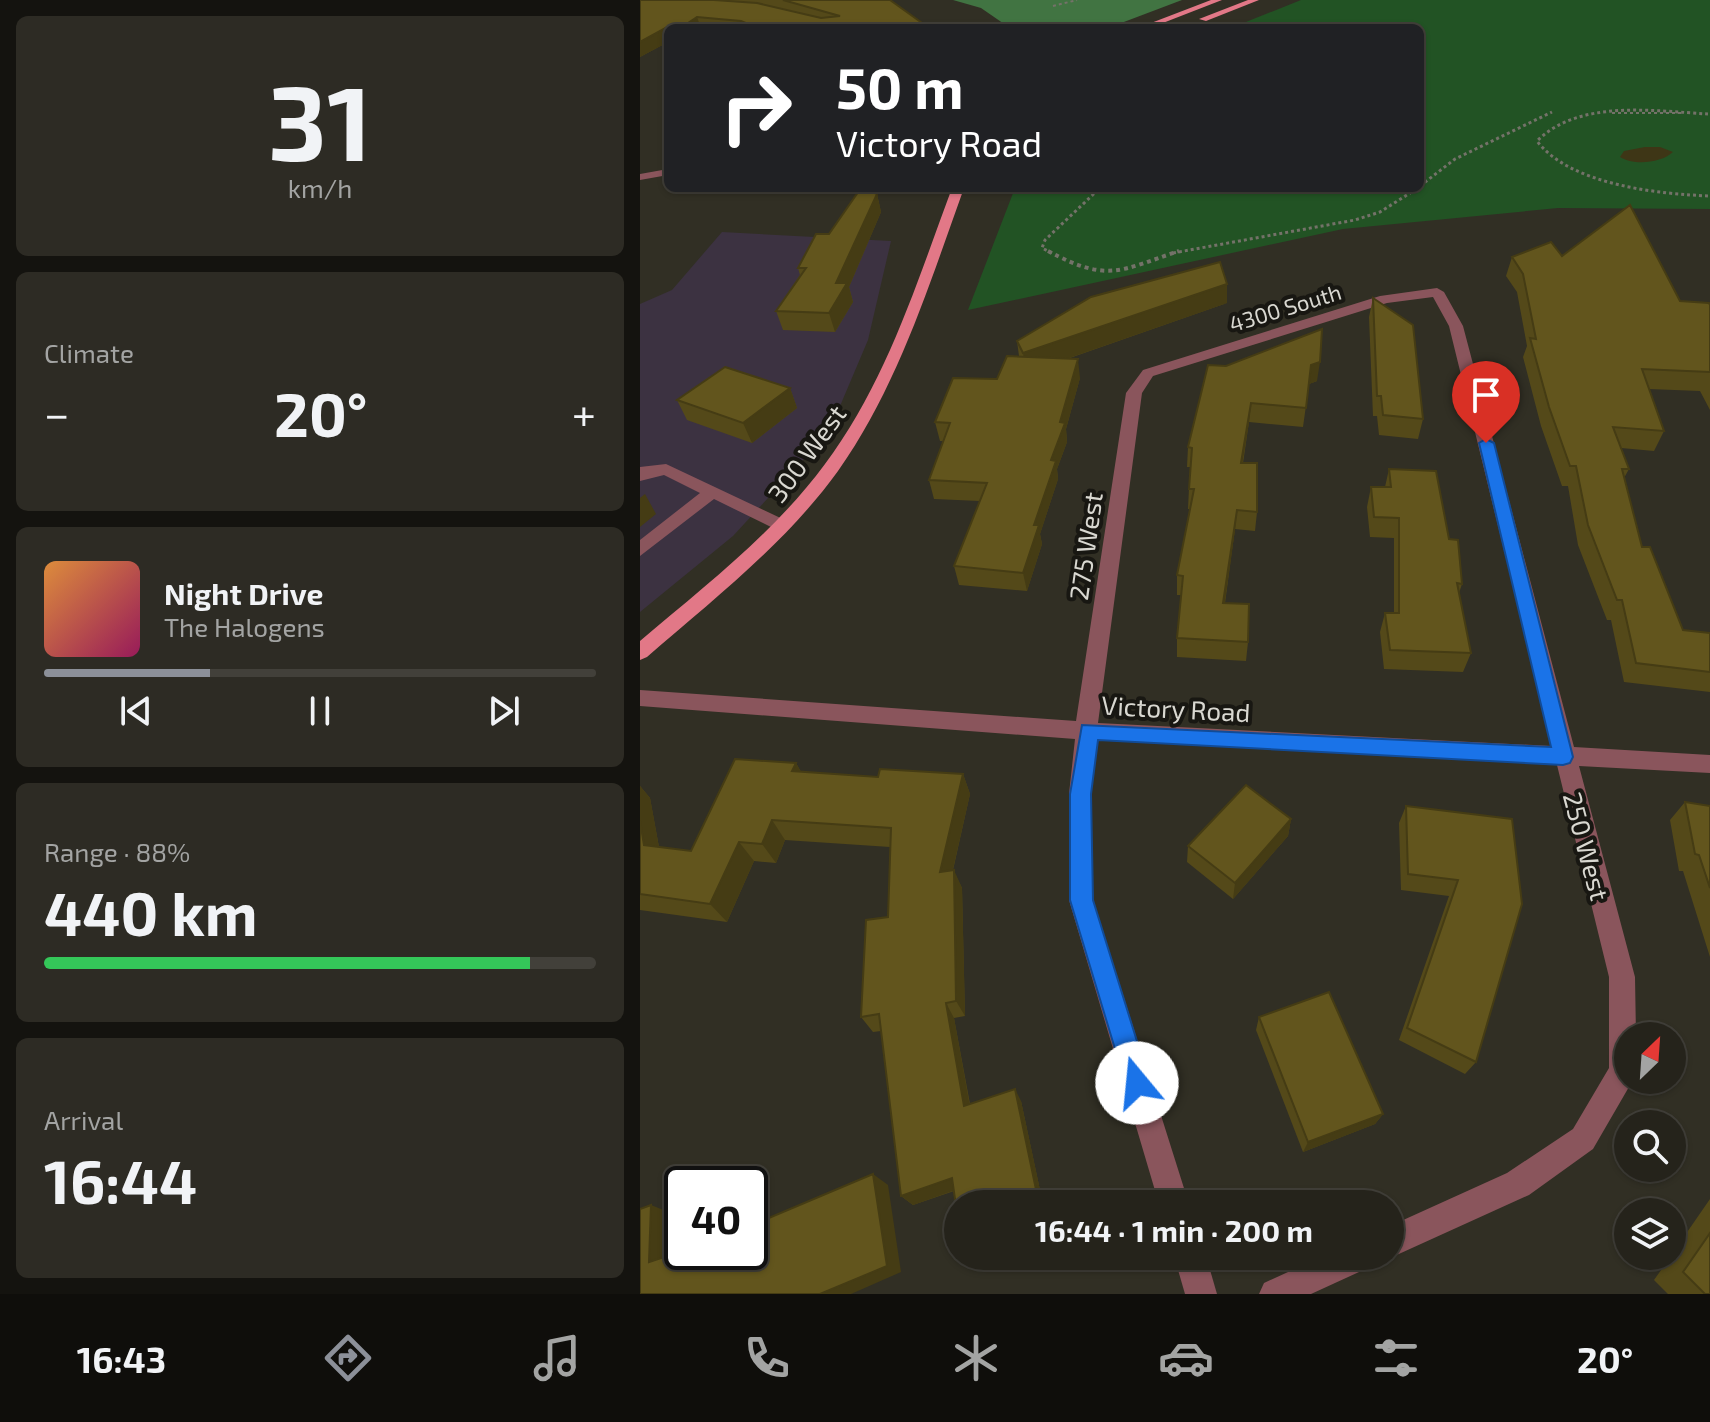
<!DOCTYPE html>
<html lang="en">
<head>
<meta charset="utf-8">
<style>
  :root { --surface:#25231b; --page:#2d2b24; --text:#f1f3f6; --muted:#a3a4a3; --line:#42403a; --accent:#8c9099 }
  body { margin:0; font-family:"Exo 2",sans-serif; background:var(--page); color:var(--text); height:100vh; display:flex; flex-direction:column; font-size:30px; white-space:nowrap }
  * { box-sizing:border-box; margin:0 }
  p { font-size:26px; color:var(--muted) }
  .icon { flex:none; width:44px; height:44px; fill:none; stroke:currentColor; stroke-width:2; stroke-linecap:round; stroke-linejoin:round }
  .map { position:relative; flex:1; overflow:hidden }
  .details { display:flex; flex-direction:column; gap:16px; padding:16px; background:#14130f; width:640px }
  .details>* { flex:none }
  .banner { position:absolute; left:24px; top:24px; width:760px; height:168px; border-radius:12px; box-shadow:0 2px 6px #0004,0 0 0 2px var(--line); background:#202124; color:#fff; overflow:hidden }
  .needle { width:52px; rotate:25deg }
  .buttons { position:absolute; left:974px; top:1022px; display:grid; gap:16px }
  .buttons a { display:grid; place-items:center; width:72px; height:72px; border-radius:50%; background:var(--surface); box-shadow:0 2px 6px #0004,0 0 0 2px var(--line); font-size:40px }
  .speed { position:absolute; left:24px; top:1166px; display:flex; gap:16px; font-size:40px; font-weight:700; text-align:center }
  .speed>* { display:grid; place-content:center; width:104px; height:104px; border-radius:50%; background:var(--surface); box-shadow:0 2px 6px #0004,0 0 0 2px var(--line); line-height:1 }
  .speed .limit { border:4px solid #111; border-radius:12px; background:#fff; color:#111 }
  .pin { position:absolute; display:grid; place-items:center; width:68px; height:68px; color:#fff; margin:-82px -34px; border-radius:50% 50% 50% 0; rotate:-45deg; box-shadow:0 0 8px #0007 }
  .pin .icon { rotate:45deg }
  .me { position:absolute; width:88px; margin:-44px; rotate:343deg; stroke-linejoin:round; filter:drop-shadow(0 0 6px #0008) }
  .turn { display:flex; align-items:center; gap:28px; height:168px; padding:0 40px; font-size:36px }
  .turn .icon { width:104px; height:104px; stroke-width:2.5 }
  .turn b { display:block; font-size:56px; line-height:68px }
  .big { font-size:60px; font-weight:700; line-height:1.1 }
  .details .card { flex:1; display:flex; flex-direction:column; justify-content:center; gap:12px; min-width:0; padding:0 28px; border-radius:12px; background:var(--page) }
  .details .dial { align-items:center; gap:0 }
  .dial b { font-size:104px; line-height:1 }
  .song { display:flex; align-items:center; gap:24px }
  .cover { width:96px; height:96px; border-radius:12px; background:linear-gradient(135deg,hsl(30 70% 55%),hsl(330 70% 35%)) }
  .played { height:8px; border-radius:4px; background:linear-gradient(90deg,var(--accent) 30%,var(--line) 30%) }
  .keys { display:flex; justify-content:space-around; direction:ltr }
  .heat { display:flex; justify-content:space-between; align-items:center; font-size:44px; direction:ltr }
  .charge { height:12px; border-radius:6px; background:linear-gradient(90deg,#34c759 88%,var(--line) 0) }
  .trip { position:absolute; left:304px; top:1190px; width:460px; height:80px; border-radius:40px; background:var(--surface); box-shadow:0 2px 6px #0004,0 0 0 2px var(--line); font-weight:700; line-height:80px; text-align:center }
  .tabs { display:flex; height:128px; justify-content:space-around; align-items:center; background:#0f0e0b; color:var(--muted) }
  .tabs .icon { width:56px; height:56px }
  .tabs .current { color:var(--accent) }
  .tabs b { font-size:36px; color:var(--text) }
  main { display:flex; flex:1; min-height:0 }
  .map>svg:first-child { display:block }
  .commercial { fill:#3c3241 }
  .green { fill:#225324 }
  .forest { fill:#417442 }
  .sand { fill:#3e3616 }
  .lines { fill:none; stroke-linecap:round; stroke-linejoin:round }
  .path-far2 { stroke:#747269; stroke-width:2; stroke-dasharray:3 3; stroke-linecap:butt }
  .path-far1 { stroke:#747269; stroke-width:3; stroke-dasharray:3 3; stroke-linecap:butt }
  .path { stroke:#747269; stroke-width:4; stroke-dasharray:4 4; stroke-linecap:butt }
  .minor { fill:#8a555c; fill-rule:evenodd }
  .major { fill:#e27887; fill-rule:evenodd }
  .wall { fill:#544919 }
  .shaded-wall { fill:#453c14 }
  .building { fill:#62551d; stroke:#453c14; stroke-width:2 }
  .route { fill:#1a73e8; stroke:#114b97; stroke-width:2 }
  .labels { text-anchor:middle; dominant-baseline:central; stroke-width:8; stroke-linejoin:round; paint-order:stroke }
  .far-street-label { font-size:22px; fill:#d9d8d1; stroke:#181712 }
  .street-label { font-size:26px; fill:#d9d8d1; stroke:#181712 }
</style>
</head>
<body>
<main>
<section class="details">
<div class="card dial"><b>31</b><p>km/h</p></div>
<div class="card"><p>Climate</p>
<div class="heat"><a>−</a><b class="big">20°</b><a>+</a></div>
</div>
<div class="card">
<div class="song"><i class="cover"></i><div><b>Night Drive</b><p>The Halogens</p></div></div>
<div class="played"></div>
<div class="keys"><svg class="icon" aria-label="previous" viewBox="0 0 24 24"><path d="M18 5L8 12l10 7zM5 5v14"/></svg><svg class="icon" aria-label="pause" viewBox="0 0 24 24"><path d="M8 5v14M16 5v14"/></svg><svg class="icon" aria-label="next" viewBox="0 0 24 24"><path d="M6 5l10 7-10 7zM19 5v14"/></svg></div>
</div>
<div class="card"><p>Range · 88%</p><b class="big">440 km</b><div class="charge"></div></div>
<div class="card"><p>Arrival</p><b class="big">16:44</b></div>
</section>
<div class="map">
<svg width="1070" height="1294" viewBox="0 0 1070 1294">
  <rect width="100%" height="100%" fill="#312f24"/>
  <path class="commercial" d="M82 232 251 241 228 340 189 432 93 536 0 612V304L32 290Z"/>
  <path class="green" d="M661 0H1070V209L918 208 703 229 328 310 375 188H780V28H591Z"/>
  <path class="forest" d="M313 0H542L468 28H370L341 8Z"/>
  <path class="sand" d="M1005 147H1020L1033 152C1021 163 994 166 980 157L984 151Z"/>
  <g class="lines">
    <g class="path-far2">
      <path d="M413 6 437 0"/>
      <path d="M972 113H1041"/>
    </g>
    <g class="path-far1">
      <path d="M1068 114C1014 111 939 99 897 141 930 185 1019 194 1070 196"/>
      <path d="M780 186 815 159 912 112"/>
      <path d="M412 253 402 248 405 240 460 188"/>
      <path d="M533 253 715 220 740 212 778 188"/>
    </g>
    <path class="path" d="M408 251C468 283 479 271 539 251"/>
    <g class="minor">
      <path d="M28 169V175L0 180V174Z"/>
      <path d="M797 288 804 292 823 326 934 747 1070 755V773L939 766 995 977 996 1036H988V1080H993L953 1149 889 1195 750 1258 746 1256H750V1226L867 1173 933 1129 969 1068V977L917 765 456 740 451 794 453 900 549 1204H519L429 900V794L435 739 0 706V690L436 721 486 393 503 370 740 296ZM793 297 809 326 912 746 458 723 502 393 513 376 747 303Z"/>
      <path d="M26 464 149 522 152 526 143 532 137 530 74 499 0 556V540L60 493 24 475 0 481V467Z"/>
      <path d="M534 1256H566L577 1294H545Z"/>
      <path d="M683 1256H735L730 1267 671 1294H619L624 1283Z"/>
    </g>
    <g class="major">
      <path d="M571 0H582L510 28H498Z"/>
      <path d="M608 0H619L566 21 559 19Z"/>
      <path d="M312 188H324C289 285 258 386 198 471 146 543 74 599 7 657L0 660V641C65 586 134 533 185 464 246 383 277 282 312 188Z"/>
    </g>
  </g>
  <g class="wall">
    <path d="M0 0H250L289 28H28V42L0 57Z"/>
    <path d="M237 194 241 212 209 287 213 302 195 332 143 330 136 311 160 275 158 268 189 234Z"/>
    <path d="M922 256 1040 301 1070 305V410L1060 391 1009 389 1024 431 1014 451 981 448 989 469 984 478 1002 547 1043 630 1070 633V692L984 682 971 620H967L938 545 928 486H922L901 426 883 357 887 346 877 292 866 276 872 257Z"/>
    <path d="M733 298 783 419 778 439 739 435 737 416H733L729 317Z"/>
    <path d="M587 303 427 359 440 378 426 429 427 442 417 469 418 479 400 534 402 544 387 591 319 585 314 566 340 501 294 499 289 480 303 441H300L295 422 357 379 379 356 377 341Z"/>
    <path d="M568 365 677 381 669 384 663 427 609 422 603 463 617 512 615 531 595 529 585 603 608 642 606 661 537 657V638L541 595H537V575L550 509H548L550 467H547L548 447Z"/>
    <path d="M150 388 157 408 112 443 47 420 37 400Z"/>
    <path d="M749 469 809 539 822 584 819 593 831 653 823 672 744 669 740 632 745 613H754V538L730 537 727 507 731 487H745Z"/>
    <path d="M156 763 161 772 238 777 323 774 330 794 313 870 322 888 325 1016 314 1018 330 1104 381 1101 403 1204H318L314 1191 273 1205 261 1196 241 1031 233 1032 221 1017 248 917 250 847 145 840 136 863 114 861 87 922 0 910V786L10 798 19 847 51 851Z"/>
    <path d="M1045 802 1070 806V957L1043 871H1039L1030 820Z"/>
    <path d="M766 806 872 819 836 1062 825 1074 759 1040 809 896 761 890 759 823Z"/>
    <path d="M651 819 648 836 593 899 547 862 548 846Z"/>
    <path d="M619 1017 743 1114 735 1124 663 1152 616 1030Z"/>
    <path d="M1070 1199V1294H1028L1014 1280 1031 1256H1032V1254Z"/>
  </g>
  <g class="shaded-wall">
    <path d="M57 17 61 28H43L42 27Z"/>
    <path d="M29 26 28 42 0 57V42Z"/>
    <path d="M237 194 241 212 209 287 213 302 195 332 189 313 196 283Z"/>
    <path d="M587 284V303L386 373 383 353Z"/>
    <path d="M438 359 440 378 426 429 427 442 417 469 418 479 400 534 402 544 387 591 383 573 420 422Z"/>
    <path d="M680 362 677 381 669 384 671 365Z"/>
    <path d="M150 388 157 408 112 443 103 423Z"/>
    <path d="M611 403 609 422 599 482 601 463Z"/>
    <path d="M5 494 16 514 0 527V498Z"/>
    <path d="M597 510 595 529 582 622 583 603Z"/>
    <path d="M156 763 168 784 152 771Z"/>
    <path d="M323 774 330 794 308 891 300 872Z"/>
    <path d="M0 786 10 798 22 864 4 845 0 821Z"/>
    <path d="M651 819 648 836 593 899 595 883Z"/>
    <path d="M132 820 145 840 136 863 122 844Z"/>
    <path d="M99 842 114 861 87 922 70 904Z"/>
    <path d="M314 870 322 888 325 1016 316 1001Z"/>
    <path d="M306 1003 314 1018 332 1118 324 1106Z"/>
    <path d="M375 1089 381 1101 403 1204H386Z"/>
    <path d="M743 1114 735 1124 663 1152 668 1142Z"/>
    <path d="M233 1174 248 1185 261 1272 211 1294H180Z"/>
    <path d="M312 1178 321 1188 273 1205 261 1196Z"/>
    <path d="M11 1205 36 1215V1269L9 1262Z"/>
  </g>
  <g class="building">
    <path d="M0 0H74L117 3 181 18 200 16 143 0H250L289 28H118L101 21 57 17 42 27 29 26 0 42Z"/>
    <path d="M221 188H225L237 194 196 283H207L189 313 136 311 166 268H158L176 234H189Z"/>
    <path d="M990 205 1040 301 1069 303 1070 305V372L1002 369 1024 431 973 427 989 469H982L1002 547H1010L1043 630 1070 633V672L996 663 982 600H977L948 525 936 466H930L909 407 890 338 896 339 883 274 872 257 911 242 922 256Z"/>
    <path d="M580 262 587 284 383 353 377 341 451 297Z"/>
    <path d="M733 298 773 325 783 419 743 415 741 396H737Z"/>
    <path d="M682 329 680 362 671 365 666 408 611 403 601 463H617V512L597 510 583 603 609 604 608 642 537 638 543 576 537 575 554 489H549L552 448 548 447 568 365 586 366Z"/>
    <path d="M367 356 438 359 420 422 425 423 411 460 416 461 394 525H399L383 573 314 566 347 483 289 480 310 423 295 422 313 378 357 379Z"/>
    <path d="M85 367 150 388 103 423 37 400Z"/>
    <path d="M749 469 796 471 809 539 818 540 822 584 817 583 831 653 750 650 745 613H759V518L734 517 731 487H751Z"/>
    <path d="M95 759 156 763 152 771 238 777 240 769 323 774 300 872 314 870 316 1001 306 1003 324 1106 375 1089 398 1199 386 1204H318V1220L312 1178 261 1196 239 1014 221 1017 226 920 248 917 251 828 132 820 122 844 99 842 70 904 0 894V821L4 845 51 851Z"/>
    <path d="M606 785 651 819 595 883 548 846Z"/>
    <path d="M1045 802 1070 806V888L1059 855 1055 854Z"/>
    <path d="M766 806 872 819 882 904 836 1062 767 1028 818 880 768 874Z"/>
    <path d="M689 992 743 1114 668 1142 619 1017Z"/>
    <path d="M233 1174 247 1266 180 1294H0V1209L11 1205 9 1262 42 1251V1252H110V1226Z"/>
    <path d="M1070 1233V1294H1065L1043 1272Z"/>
  </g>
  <path class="route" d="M846 439 854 443 933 757 930 763 923 765 458 740 451 794 453 900 510 1083 506 1092 497 1095 488 1092 430 900V794L442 725 911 747 839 443Z"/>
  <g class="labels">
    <g class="far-street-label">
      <text transform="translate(645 307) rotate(-17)">4300 South</text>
    </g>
    <g class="street-label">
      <text transform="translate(166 453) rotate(-54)">300 West</text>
      <text transform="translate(445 546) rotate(-82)">275 West</text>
      <text transform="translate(536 708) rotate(3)">Victory Road</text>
      <text transform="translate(947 846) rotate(75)">250 West</text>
    </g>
  </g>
</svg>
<div class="buttons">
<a><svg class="needle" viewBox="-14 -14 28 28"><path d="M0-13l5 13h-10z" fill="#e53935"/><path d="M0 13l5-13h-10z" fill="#a3a4a3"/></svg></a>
<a><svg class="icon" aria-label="search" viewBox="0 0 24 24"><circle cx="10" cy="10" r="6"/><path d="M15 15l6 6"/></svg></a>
<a><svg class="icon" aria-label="layers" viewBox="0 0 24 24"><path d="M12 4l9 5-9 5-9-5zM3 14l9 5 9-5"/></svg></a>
</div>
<div class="speed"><div class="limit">40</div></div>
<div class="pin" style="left:846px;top:443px;background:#d93025"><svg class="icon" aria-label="arrive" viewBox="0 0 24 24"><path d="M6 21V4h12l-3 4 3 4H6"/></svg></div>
<svg class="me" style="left:497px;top:1083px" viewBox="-20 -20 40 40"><circle r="19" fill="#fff"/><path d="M0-13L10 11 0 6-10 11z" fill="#1a73e8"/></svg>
<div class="trip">16:44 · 1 min · 200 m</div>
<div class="banner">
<div class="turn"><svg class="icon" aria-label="right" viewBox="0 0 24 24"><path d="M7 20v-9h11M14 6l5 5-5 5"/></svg><div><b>50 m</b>Victory Road</div></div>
</div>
</div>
</main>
<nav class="tabs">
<b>16:43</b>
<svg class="icon current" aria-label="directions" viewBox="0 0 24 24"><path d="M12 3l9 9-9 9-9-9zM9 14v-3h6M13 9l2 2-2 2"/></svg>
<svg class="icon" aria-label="music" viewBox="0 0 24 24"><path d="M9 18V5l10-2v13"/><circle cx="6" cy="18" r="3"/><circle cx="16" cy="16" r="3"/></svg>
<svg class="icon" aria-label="phone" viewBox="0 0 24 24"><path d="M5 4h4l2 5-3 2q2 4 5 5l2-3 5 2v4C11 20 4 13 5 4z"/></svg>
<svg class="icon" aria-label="climate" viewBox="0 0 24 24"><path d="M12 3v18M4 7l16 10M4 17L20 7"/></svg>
<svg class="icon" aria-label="car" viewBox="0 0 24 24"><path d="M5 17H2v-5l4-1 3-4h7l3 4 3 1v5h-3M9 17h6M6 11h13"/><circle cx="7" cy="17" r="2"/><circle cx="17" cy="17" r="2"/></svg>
<svg class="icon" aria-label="filters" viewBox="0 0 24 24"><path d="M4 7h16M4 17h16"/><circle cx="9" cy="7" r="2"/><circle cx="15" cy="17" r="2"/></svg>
<b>20°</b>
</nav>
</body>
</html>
